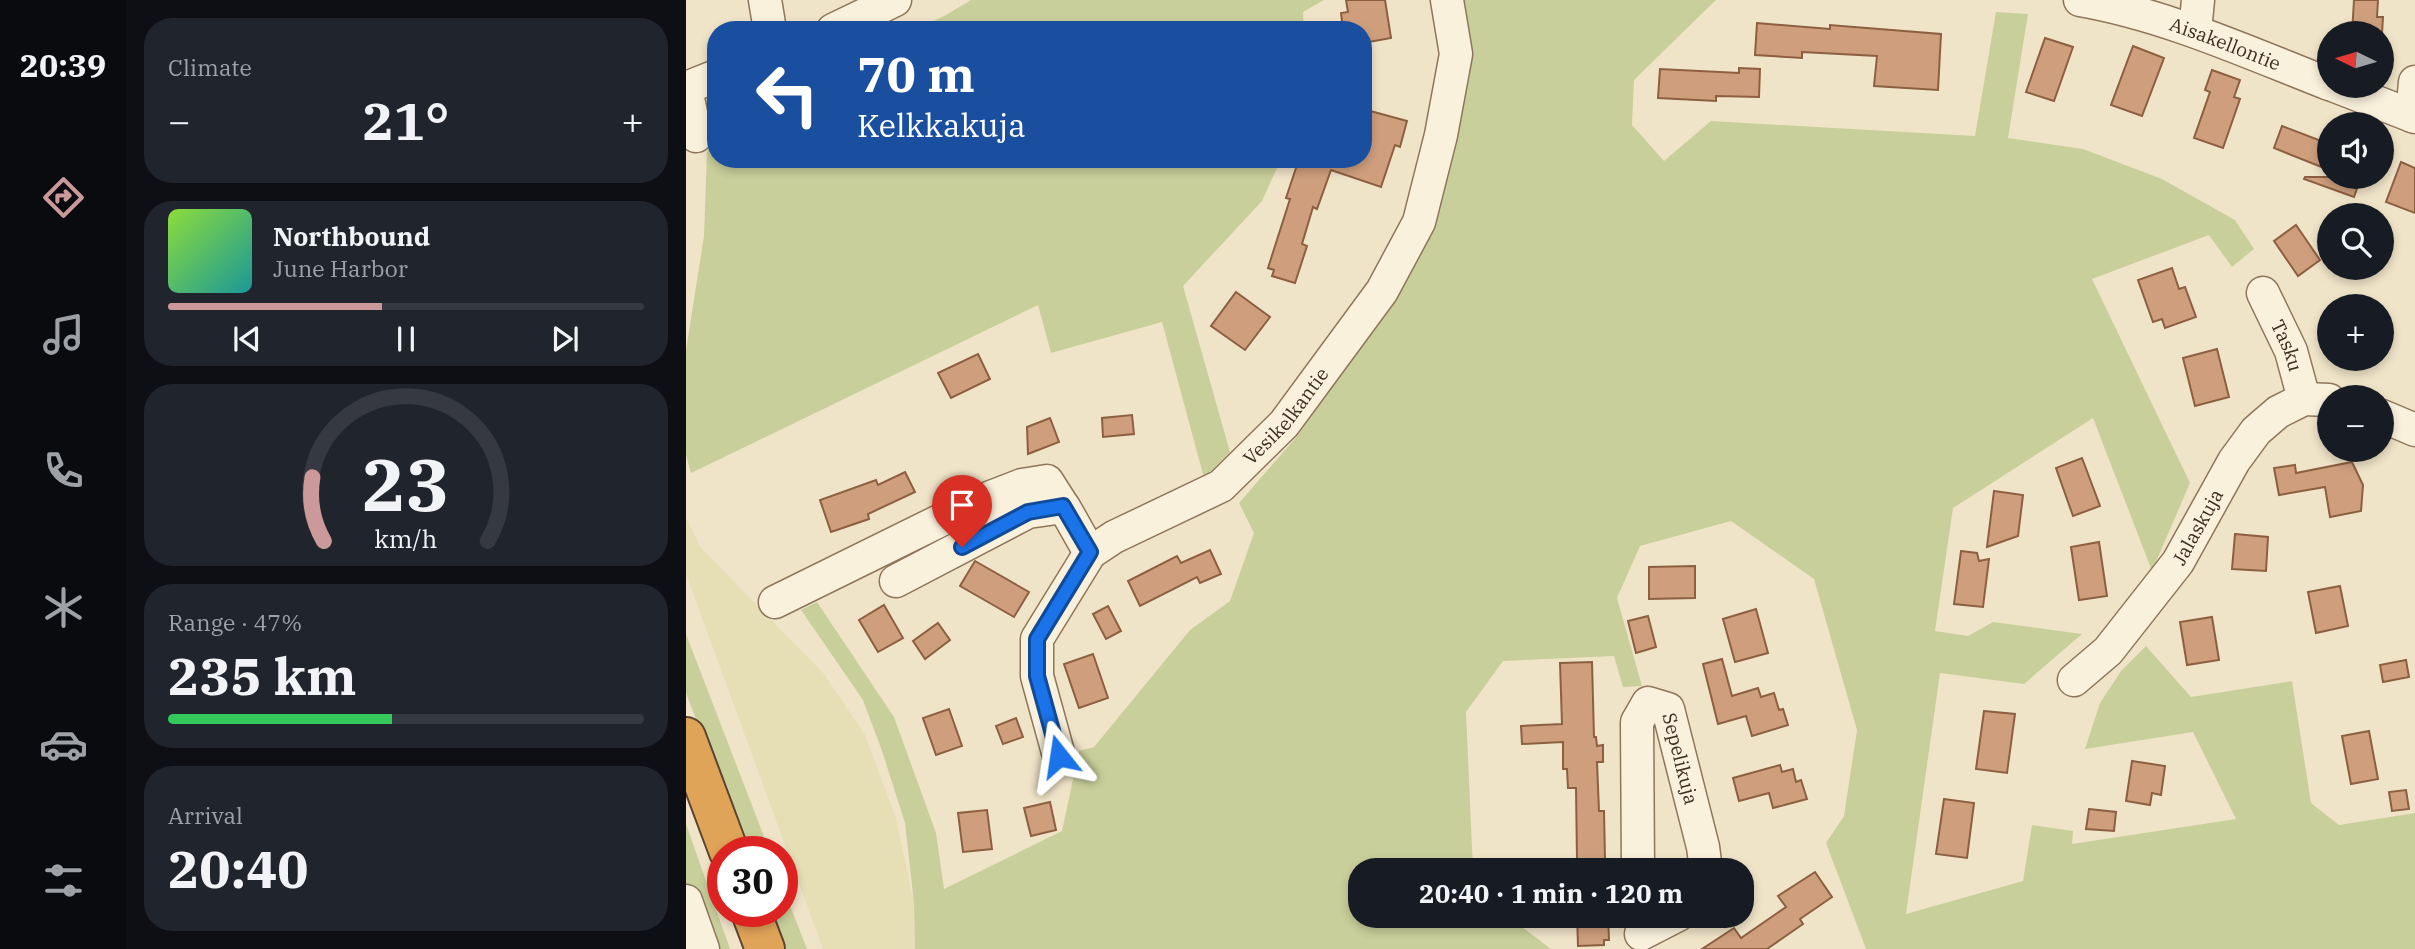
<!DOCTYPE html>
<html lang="en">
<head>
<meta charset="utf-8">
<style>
  :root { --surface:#171b24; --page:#20242c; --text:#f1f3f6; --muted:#9ea1a6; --line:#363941; --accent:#cc999b }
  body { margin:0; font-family:"IBM Plex Serif",serif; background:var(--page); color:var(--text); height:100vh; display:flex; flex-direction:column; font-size:26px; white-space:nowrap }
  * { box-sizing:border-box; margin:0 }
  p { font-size:23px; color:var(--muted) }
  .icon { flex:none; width:38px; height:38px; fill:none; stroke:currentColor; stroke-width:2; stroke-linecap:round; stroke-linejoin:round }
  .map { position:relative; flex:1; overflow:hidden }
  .drawer { display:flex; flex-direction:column; gap:18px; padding:18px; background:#0d0f14; width:560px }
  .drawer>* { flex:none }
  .banner { position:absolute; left:21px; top:21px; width:665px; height:147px; border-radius:28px; box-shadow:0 4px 10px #0003; background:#1a4fa0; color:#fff; overflow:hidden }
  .needle { width:46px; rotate:275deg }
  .buttons { position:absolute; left:1631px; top:21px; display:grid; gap:14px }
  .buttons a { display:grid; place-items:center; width:77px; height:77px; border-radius:50%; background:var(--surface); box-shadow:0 4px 10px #0003; font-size:35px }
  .speed { position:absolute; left:21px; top:836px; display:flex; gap:14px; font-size:35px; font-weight:700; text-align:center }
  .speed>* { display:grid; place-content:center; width:91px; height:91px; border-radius:50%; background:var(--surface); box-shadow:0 4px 10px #0003; line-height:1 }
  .speed .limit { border:10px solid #d22; background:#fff; color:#111 }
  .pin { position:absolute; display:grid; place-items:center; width:60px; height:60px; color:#fff; margin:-72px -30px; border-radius:50% 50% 50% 0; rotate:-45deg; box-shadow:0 0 7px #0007 }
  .pin .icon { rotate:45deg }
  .me { position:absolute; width:77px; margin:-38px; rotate:345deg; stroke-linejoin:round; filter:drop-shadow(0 0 5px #0008) }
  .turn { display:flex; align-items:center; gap:24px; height:147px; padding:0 35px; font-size:32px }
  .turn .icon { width:91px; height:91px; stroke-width:2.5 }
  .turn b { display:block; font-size:49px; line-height:60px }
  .big { font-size:52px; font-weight:700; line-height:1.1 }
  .drawer .tile { flex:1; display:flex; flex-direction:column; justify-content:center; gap:10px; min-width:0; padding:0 24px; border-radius:28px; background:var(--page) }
  .drawer .dial { align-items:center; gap:0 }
  .dial svg { height:182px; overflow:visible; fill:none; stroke:var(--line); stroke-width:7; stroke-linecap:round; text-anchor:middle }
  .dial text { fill:var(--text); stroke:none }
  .song { display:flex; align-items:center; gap:21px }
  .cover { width:84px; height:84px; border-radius:10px; background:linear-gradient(135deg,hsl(90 70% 55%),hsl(180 70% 35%)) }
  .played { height:7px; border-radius:4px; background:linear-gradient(90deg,var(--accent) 45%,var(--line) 45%) }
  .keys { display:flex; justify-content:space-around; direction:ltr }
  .heat { display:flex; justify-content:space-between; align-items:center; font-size:38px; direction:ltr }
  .charge { height:10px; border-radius:5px; background:linear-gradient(90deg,#34c759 47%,var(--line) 0) }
  .trip { position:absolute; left:662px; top:858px; width:406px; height:70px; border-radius:28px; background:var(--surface); box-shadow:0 4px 10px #0003; font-weight:700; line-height:70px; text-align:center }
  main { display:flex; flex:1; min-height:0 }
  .menu { display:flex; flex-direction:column; width:126px; justify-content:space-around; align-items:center; background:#090b0e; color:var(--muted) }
  .menu .icon { width:49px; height:49px }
  .menu .current { color:var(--accent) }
  .menu b { font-size:32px; color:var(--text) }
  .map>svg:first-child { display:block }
  .farmland { fill:#e6deb5 }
  .green { fill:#c9cf9b }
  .building { fill:#cf9f7d; stroke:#8d5f41; stroke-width:2 }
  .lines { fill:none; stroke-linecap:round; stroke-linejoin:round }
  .minor-casing { stroke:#8d765c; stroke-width:35 }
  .highway-casing { stroke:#5b4430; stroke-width:42 }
  .minor { stroke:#faf1dc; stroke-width:32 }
  .highway { stroke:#e0a458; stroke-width:38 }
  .route-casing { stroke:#114b97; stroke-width:18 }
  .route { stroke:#1a73e8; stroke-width:12 }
  .labels { text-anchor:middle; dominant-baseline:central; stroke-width:7; stroke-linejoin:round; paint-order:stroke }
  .street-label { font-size:19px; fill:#3d2e20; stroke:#f7eed8 }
</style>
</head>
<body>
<main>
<nav class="menu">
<b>20:39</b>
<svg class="icon current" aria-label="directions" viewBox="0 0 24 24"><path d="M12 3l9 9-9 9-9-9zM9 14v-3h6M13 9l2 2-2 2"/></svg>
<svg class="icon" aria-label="music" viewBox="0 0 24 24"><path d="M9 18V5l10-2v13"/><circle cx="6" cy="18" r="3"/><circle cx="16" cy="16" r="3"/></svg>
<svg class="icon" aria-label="phone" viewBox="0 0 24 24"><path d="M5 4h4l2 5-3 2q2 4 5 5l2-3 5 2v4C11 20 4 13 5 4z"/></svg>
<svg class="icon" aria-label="climate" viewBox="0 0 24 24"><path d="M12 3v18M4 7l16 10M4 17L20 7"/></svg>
<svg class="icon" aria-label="car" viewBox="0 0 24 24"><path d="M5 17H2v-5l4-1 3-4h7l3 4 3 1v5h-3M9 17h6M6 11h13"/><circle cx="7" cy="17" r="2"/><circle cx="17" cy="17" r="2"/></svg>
<svg class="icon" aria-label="filters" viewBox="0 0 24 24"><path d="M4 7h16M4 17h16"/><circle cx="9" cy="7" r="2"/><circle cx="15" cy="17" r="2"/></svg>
</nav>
<section class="drawer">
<div class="tile"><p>Climate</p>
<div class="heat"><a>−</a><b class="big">21°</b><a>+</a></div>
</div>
<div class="tile">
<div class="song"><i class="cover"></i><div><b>Northbound</b><p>June Harbor</p></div></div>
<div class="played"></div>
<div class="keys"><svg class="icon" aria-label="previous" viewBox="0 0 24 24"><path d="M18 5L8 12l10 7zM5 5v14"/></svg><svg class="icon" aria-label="pause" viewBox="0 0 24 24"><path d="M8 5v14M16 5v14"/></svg><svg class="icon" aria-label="next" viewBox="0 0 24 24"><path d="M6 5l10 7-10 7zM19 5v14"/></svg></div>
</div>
<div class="tile dial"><svg viewBox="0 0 100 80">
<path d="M14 69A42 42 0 1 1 86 69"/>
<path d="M14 69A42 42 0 0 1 9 41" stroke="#cc999b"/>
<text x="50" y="56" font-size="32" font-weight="700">23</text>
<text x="50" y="72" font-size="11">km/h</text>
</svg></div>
<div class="tile"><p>Range · 47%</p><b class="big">235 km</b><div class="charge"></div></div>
<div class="tile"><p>Arrival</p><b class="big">20:40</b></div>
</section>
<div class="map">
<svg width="1729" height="949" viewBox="0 0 1729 949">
  <rect width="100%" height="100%" fill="#f0e4c8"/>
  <path class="farmland" d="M0 518 15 548 138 674 179 735 210 818 228 903 229 949H137L0 574Z"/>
  <g class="green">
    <path d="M285 0H638L617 12 618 30H229L260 15Z"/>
    <path d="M778 0H1030L948 80 946 125 978 161 1025 121 1289 136 1310 12 1342 14 1322 138 1397 149 1476 179 1549 220 1568 249 1546 267 1523 235 1406 279 1504 483 1466 571 1407 418 1267 508 1249 631 1282 636 1307 622 1396 634 1338 684 1254 673 1220 914 1337 881 1346 825 1387 831 1386 844 1550 819 1507 732 1399 749 1414 703 1435 671 1460 646 1505 697 1606 681 1625 803 1653 825 1729 813V949H1180L1140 843 1158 816 1171 730 1128 579 1045 521 954 546 931 598 956 686 937 687 928 656 817 661 780 712 787 870H674V915H820L865 949H229L228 903 219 823 196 751 177 700 115 610 131 602 208 717 250 833 258 889 376 831 393 751 408 747 504 630 544 601 568 533 553 503 613 434 701 309 778 95Z"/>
    <path d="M30 132V159H595L576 201 497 286 544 452 518 478 476 322 365 353 352 305 5 473 0 455V350L18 236 21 152Z"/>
    <path d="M0 634 84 852H61L0 693Z"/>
    <path d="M0 824 44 949H6L0 932Z"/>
    <path d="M96 885 121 949H98L84 912H96Z"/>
  </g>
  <g class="building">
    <path d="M660 0H699L705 38 677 43V30H657L655 13 662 12Z"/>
    <path d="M1668 0H1692L1691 17H1697L1696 33H1666Z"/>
    <path d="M1071 23 1144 29V25L1255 34 1252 90 1188 86 1191 56 1116 52V58L1069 55Z"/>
    <path d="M1359 38 1387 47 1368 101 1340 92Z"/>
    <path d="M1447 46 1478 58 1456 116 1425 105Z"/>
    <path d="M1053 68 1074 69 1073 97 1030 96V101L972 98 974 69 1053 73Z"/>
    <path d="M1526 70 1554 80 1548 97 1554 99 1537 148 1508 138 1524 92 1519 90Z"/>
    <path d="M677 109 721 121 714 147 709 145 695 187 645 170 631 209 627 207 616 244 621 246 609 283 586 276 588 270 582 268 604 199 600 198 613 159H677Z"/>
    <path d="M1596 126 1643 144V170L1588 148Z"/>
    <path d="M1715 162 1729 168V213L1700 202Z"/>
    <path d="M1619 177H1675L1668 197 1618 179Z"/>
    <path d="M1610 225 1634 260 1612 276 1588 241Z"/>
    <path d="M1486 268 1493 289 1499 287 1510 317 1479 328 1476 319 1467 322 1452 280Z"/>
    <path d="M550 292 584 317 559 350 525 326Z"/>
    <path d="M1531 349 1543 397 1509 406 1497 358Z"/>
    <path d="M292 354 304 379 265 398 252 373Z"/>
    <path d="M446 415 448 434 417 437 416 418Z"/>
    <path d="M364 418 373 442 342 454 341 427Z"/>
    <path d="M1396 458 1414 506 1387 516 1370 468Z"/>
    <path d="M1666 462 1677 485 1675 511 1644 517 1639 487 1593 495 1588 468 1609 465 1610 473Z"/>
    <path d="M219 472 229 492 182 514 183 519 145 532 134 500 190 480 192 485Z"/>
    <path d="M1308 491 1337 495 1332 536 1301 547Z"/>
    <path d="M1549 534 1582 537 1580 571 1546 569Z"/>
    <path d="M1413 542 1421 596 1393 600 1385 547Z"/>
    <path d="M524 550 535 574 514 583 511 577 454 606 442 581 491 556 495 563Z"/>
    <path d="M1275 551 1291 553 1293 561 1303 559 1297 607 1268 604Z"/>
    <path d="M289 561 343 592 328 617 274 586Z"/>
    <path d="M1009 566V598L963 599V567Z"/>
    <path d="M1654 586 1662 626 1630 633 1622 592Z"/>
    <path d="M198 605 217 638 192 652 173 620Z"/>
    <path d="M422 606 435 631 420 639 407 614Z"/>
    <path d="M1070 609 1082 653 1049 662 1037 619Z"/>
    <path d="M962 616 970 647 950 653 942 621Z"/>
    <path d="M1526 617 1533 660 1501 665 1494 622Z"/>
    <path d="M252 623 264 640 239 659 227 641Z"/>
    <path d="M407 654 422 698 393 708 378 664Z"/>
    <path d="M1036 659 1046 696 1072 688 1075 697 1088 693 1093 710 1097 709 1102 725 1066 736 1060 716 1032 724 1017 664Z"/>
    <path d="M1720 660 1723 677 1697 682 1694 665Z"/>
    <path d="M906 662 908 737H910L911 746 917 745V762H911L913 811H918L919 859H891L890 788H882L881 769H877V742L836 744 835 726 876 724 874 663Z"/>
    <path d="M263 709 276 746 250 755 237 718Z"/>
    <path d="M1298 711 1329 714 1321 773 1290 769Z"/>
    <path d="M330 718 337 737 317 744 310 726Z"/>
    <path d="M1683 731 1692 779 1665 784 1656 736Z"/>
    <path d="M1446 761 1479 766 1475 795 1466 793 1464 805 1440 801Z"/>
    <path d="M1094 765 1096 772 1107 769 1110 782 1115 780 1121 799 1087 808 1083 793 1053 801 1047 778Z"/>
    <path d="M1720 790 1723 809 1706 811 1703 792Z"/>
    <path d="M1258 799 1288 803 1281 858 1250 854Z"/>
    <path d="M364 802 370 830 345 836 338 808Z"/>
    <path d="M1403 809 1430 812 1428 831 1400 829Z"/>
    <path d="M301 810 306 849 277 852 272 813Z"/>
    <path d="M1129 872 1146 897 1114 919 1117 924 1081 949H1016L1048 928 1055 938 1100 907 1092 896Z"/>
    <path d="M891 915H922L923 940H918V945L892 946Z"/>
  </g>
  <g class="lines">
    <defs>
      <g id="minor">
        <path d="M79 0 84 30"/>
        <path id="s1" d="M1394 0C1480 15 1561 52 1643 84"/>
        <path d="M147 30 209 0"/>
        <path d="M1509 31 1512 0"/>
        <path d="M1649 86 1729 117"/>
        <path d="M0 88 30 76"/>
        <path d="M0 89 10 136"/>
        <path d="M1726 116 1729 82"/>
        <path id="s2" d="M1577 293 1605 351 1618 399"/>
        <path d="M1696 416 1729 430"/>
        <path d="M210 581 342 512 378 507 404 553"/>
        <path d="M89 602 292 502 336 485 361 481 377 506"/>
        <path id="s3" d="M1388 680 1422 651 1492 562 1548 461 1570 431 1592 412 1618 399 1643 400"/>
        <path id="s4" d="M373 756 351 676V639L404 553 428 537 535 486 598 424 696 291 733 222 755 135 770 54 761 0"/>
        <path id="s5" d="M952 870 951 722 962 703 982 709 1017 847 1020 870"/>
        <path d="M0 901 17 949"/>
        <path d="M955 934 992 915"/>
      </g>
      <g id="highway">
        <path d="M0 737 43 852"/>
        <path d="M65 912 79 949"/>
      </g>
    </defs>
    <use href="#minor" class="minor-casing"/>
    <use href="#highway" class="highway-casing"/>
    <use href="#minor" class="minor"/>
    <use href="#highway" class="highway"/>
  </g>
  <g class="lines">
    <defs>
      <path id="route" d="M276 547 342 512 377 506 404 552 351 639V676L373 756"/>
    </defs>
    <use href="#route" class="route-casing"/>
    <use href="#route" class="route"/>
  </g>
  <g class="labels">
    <g class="street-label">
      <text stroke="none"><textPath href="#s1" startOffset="152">Aisakellontie</textPath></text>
      <text stroke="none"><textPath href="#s2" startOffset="58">Tasku</textPath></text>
      <text stroke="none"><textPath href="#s4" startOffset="464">Vesikelkantie</textPath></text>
      <text stroke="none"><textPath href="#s3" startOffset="198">Jalaskuja</textPath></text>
      <text stroke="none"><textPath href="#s5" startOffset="242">Sepelikuja</textPath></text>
    </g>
  </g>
</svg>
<div class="buttons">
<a><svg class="needle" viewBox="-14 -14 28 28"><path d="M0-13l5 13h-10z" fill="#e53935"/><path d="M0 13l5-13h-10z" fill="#9ea1a6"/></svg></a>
<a><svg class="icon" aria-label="sound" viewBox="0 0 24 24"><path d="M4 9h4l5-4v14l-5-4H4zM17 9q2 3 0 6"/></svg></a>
<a><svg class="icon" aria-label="search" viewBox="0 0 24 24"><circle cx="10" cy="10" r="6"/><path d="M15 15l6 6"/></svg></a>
<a>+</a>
<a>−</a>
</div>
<div class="speed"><div class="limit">30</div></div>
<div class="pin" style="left:276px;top:547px;background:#d93025"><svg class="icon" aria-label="arrive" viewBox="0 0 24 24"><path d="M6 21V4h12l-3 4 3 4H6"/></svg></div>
<svg class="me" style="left:373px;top:756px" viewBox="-20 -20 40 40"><path d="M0-17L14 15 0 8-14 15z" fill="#1a73e8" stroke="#fff" stroke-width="4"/></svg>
<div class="trip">20:40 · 1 min · 120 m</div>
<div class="banner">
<div class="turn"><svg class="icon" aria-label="left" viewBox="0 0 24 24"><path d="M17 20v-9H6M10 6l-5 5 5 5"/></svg><div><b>70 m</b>Kelkkakuja</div></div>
</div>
</div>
</main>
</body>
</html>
